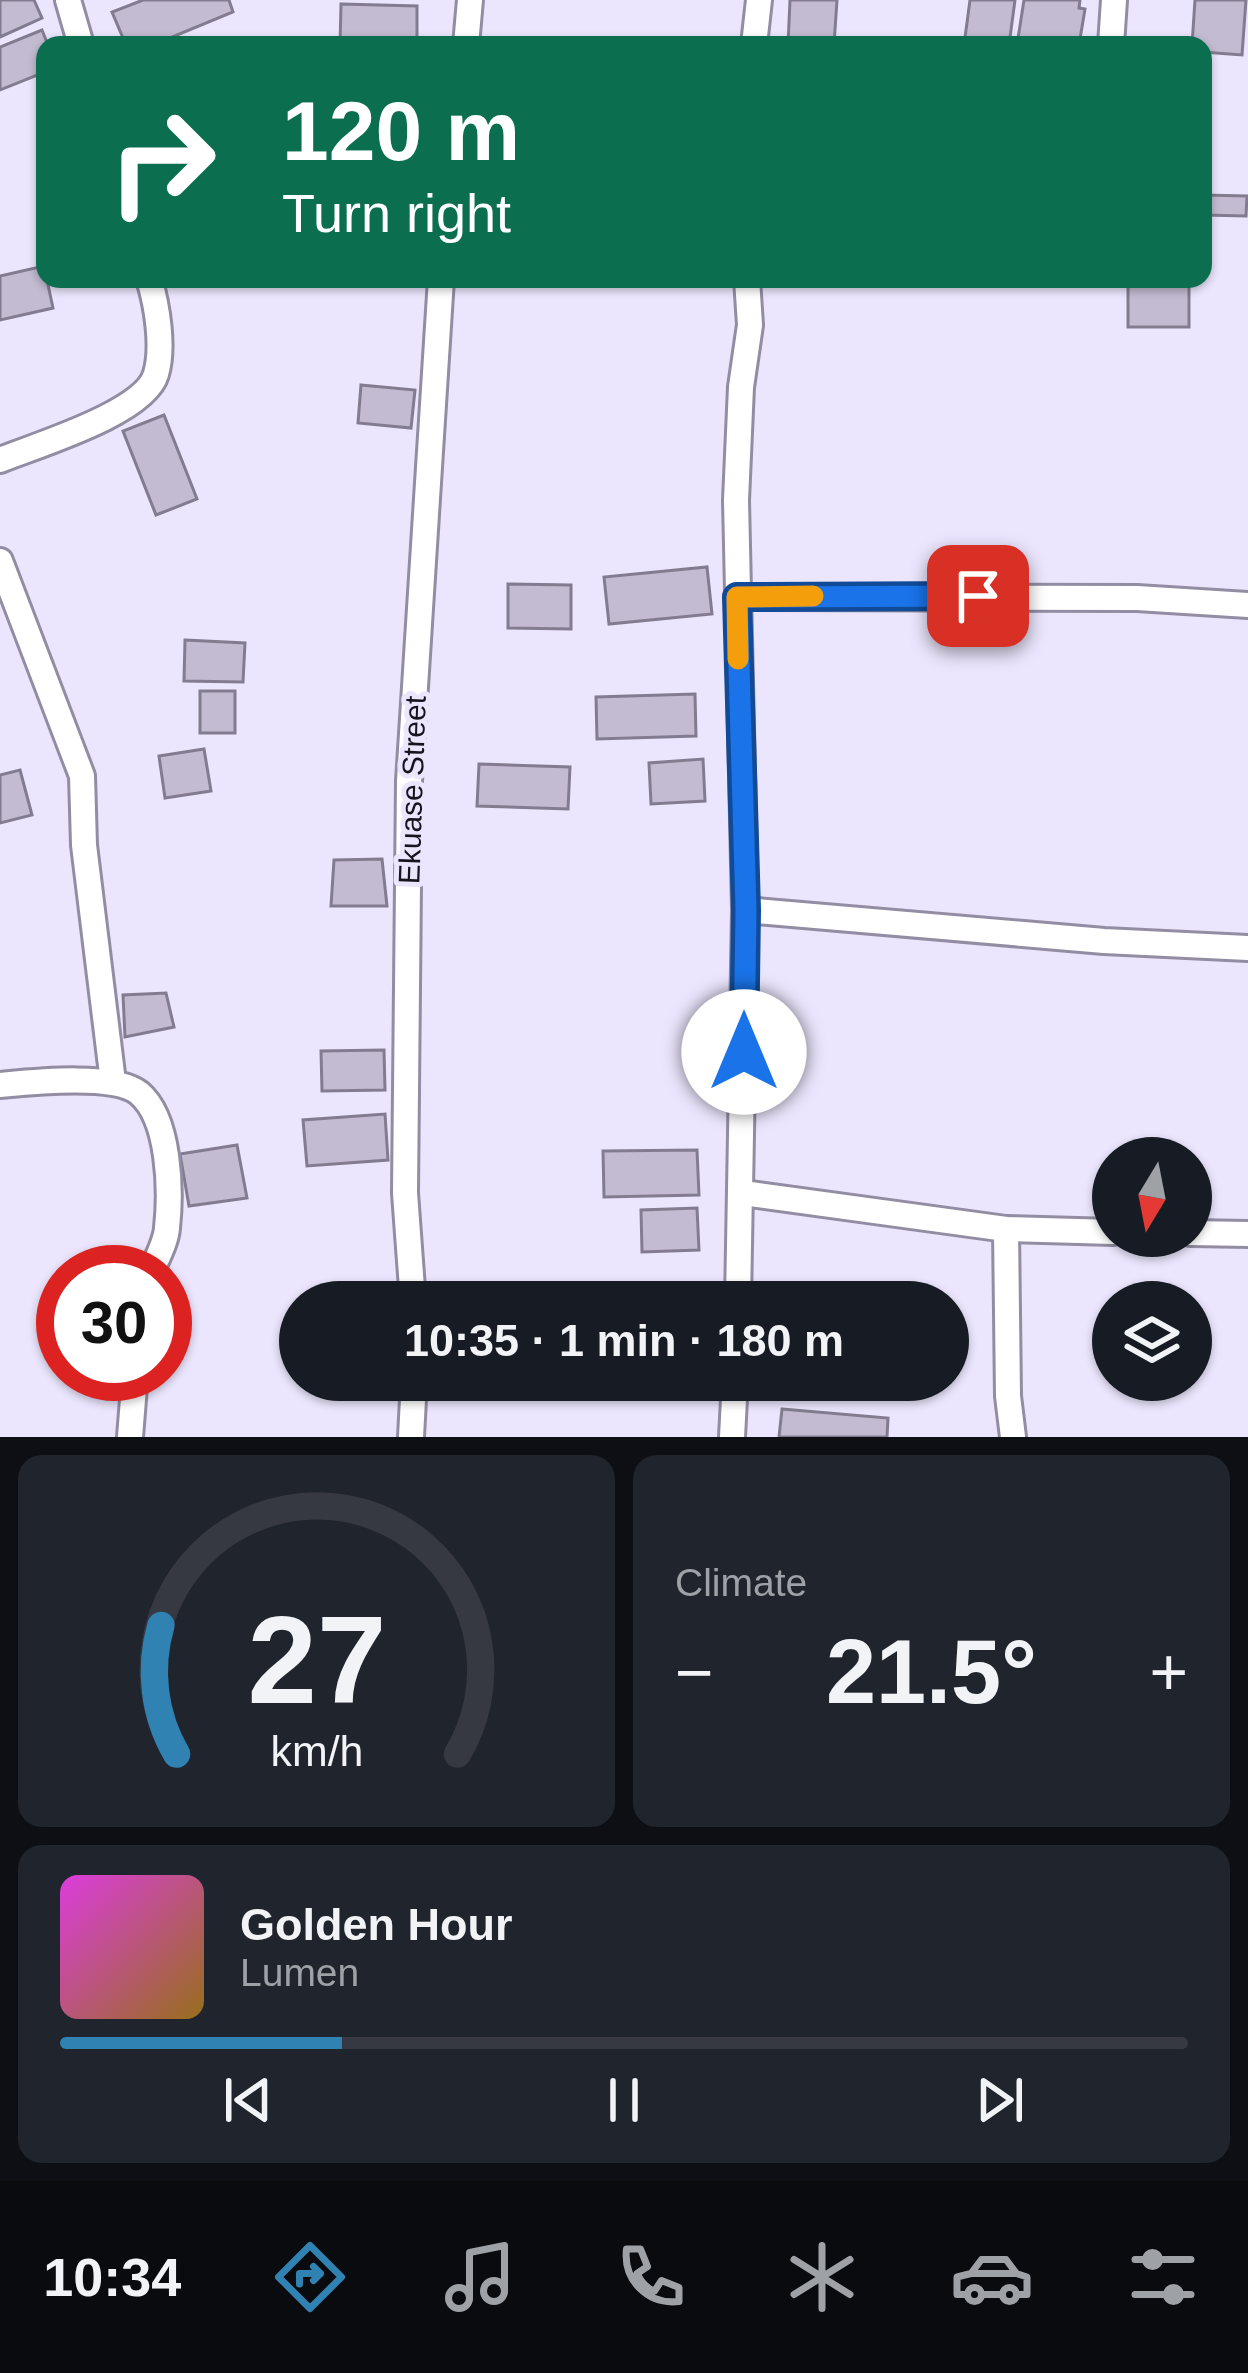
<!DOCTYPE html>
<html lang="en">
<head>
<meta charset="utf-8">
<style>
  :root { --surface:#171b24; --page:#20242c; --text:#f1f3f6; --muted:#9ea1a6; --line:#363941; --accent:#2f82b2 }
  body { margin:0; font-family:Helvetica,sans-serif; background:var(--page); color:var(--text); height:100vh; display:flex; flex-direction:column; font-size:45px; white-space:nowrap }
  * { box-sizing:border-box; margin:0 }
  p { font-size:39px; color:var(--muted) }
  .icon { flex:none; width:66px; height:66px; fill:none; stroke:currentColor; stroke-width:2; stroke-linecap:round; stroke-linejoin:round }
  .map { position:relative; height:1437px; overflow:hidden }
  .details { display:flex; flex-direction:column; gap:18px; padding:18px; background:#0d0f14; flex:1 }
  .details>* { flex:none }
  .top-card { position:absolute; left:36px; top:36px; width:1176px; height:252px; border-radius:24px; box-shadow:0 3px 9px #0004; background:#0b6e4f; color:#fff; overflow:hidden }
  .needle { width:78px; rotate:190deg }
  .buttons { position:absolute; left:1092px; top:1137px; display:grid; gap:24px }
  .buttons a { display:grid; place-items:center; width:120px; height:120px; border-radius:50%; background:var(--surface); box-shadow:0 3px 9px #0004; font-size:60px }
  .speed { position:absolute; left:36px; top:1245px; display:flex; gap:24px; font-size:60px; font-weight:700; text-align:center }
  .speed>* { display:grid; place-content:center; width:156px; height:156px; border-radius:50%; background:var(--surface); box-shadow:0 3px 9px #0004; line-height:1 }
  .speed .limit { border:18px solid #d22; background:#fff; color:#111 }
  .pin { position:absolute; display:grid; place-items:center; width:102px; height:102px; color:#fff; margin:-51px; border-radius:24px; box-shadow:0 6px 18px #0006 }
  .me { position:absolute; width:132px; margin:-66px; rotate:0deg; stroke-linejoin:round; filter:drop-shadow(0 0 9px #0008) }
  .turn { display:flex; align-items:center; gap:42px; height:252px; padding:0 48px; font-size:54px }
  .turn .icon { width:156px; height:156px; stroke-width:2.5 }
  .turn b { display:block; font-size:84px; line-height:102px }
  .big { font-size:90px; font-weight:600; line-height:1.1 }
  .details .card { flex:1; display:flex; flex-direction:column; justify-content:center; gap:18px; min-width:0; padding:0 42px; border-radius:24px; background:var(--page) }
  .details .dial { align-items:center; gap:0 }
  .dial svg { height:312px; overflow:visible; fill:none; stroke:var(--line); stroke-width:7; stroke-linecap:round; text-anchor:middle }
  .dial text { fill:var(--text); stroke:none }
  .song { display:flex; align-items:center; gap:36px }
  .cover { width:144px; height:144px; border-radius:18px; background:linear-gradient(135deg,hsl(300 70% 55%),hsl(40 70% 35%)) }
  .played { height:12px; border-radius:6px; background:linear-gradient(90deg,var(--accent) 25%,var(--line) 25%) }
  .keys { display:flex; justify-content:space-around; direction:ltr }
  .heat { display:flex; justify-content:space-between; align-items:center; font-size:66px; direction:ltr }
  .details .tiles { flex:1; display:grid; gap:18px; grid-template-columns:1fr 1fr }
  .card:last-child { grid-column:span 2 }
  .trip { position:absolute; left:279px; top:1281px; width:690px; height:120px; border-radius:60px; background:var(--surface); box-shadow:0 3px 9px #0004; font-weight:600; line-height:120px; text-align:center }
  .tabs { display:flex; height:192px; justify-content:space-around; align-items:center; background:#090b0e; color:var(--muted) }
  .tabs .icon { width:84px; height:84px }
  .tabs .current { color:var(--accent) }
  .tabs b { font-size:54px; color:var(--text) }
  .map>svg:first-child { display:block }
  .building { fill:#c3bbd1; stroke:#837c90; stroke-width:3 }
  .lines { fill:none; stroke-linecap:round; stroke-linejoin:round }
  .street-casing { stroke:#928da2; stroke-width:30 }
  .street { stroke:#fff; stroke-width:24 }
  .route-casing { stroke:#114b97; stroke-width:30 }
  .route { stroke:#1a73e8; stroke-width:21 }
  .slow { stroke:#f59e0b; stroke-width:21 }
  .labels { text-anchor:middle; dominant-baseline:central; stroke-width:10; stroke-linejoin:round; paint-order:stroke }
  .street-label { font-size:30px; fill:#16141c; stroke:#ebe6fd }
</style>
</head>
<body>
<div class="map">
<svg width="1248" height="1437" viewBox="0 0 1248 1437">
  <rect width="100%" height="100%" fill="#ebe6fd"/>
  <g class="building">
    <path d="M0 0H34L42 18 0 37Z"/>
    <path d="M143 0H229L233 12 153 45H126L112 12Z"/>
    <path d="M790 0H837L834 45H788Z"/>
    <path d="M970 0H1015L1009 45H964Z"/>
    <path d="M1024 0H1080L1079 8 1085 9 1079 45H1017Z"/>
    <path d="M1195 0H1246L1242 55 1203 52V45H1192Z"/>
    <path d="M341 4 417 6V45H340Z"/>
    <path d="M42 30 48 45H45V72L0 90V47Z"/>
    <path d="M1203 195 1247 196 1246 216 1203 215Z"/>
    <path d="M44 266 53 308 0 320V276Z"/>
    <path d="M1149 279H1189V327H1128V285L1149 284Z"/>
    <path d="M361 385 415 390 411 428 358 423Z"/>
    <path d="M164 415 197 499 156 515 123 431Z"/>
    <path d="M707 567 712 614 609 624 604 577Z"/>
    <path d="M508 584 571 585V629L508 628Z"/>
    <path d="M185 640 245 643 243 682 184 681Z"/>
    <rect x="200" y="691" width="35" height="42"/>
    <path d="M695 694 696 736 597 739 596 697Z"/>
    <path d="M204 749 211 791 165 798 159 756Z"/>
    <path d="M703 759 705 801 651 804 649 763Z"/>
    <path d="M479 764 570 767 568 809 477 806Z"/>
    <path d="M20 770 32 815 0 823V775Z"/>
    <path d="M382 859 387 906H331L334 860Z"/>
    <path d="M166 993 174 1027 125 1037 123 995Z"/>
    <path d="M384 1050 385 1090 322 1091 321 1051Z"/>
    <path d="M385 1114 388 1160 307 1166 303 1120Z"/>
    <path d="M237 1145 247 1198 189 1206 180 1154Z"/>
    <path d="M697 1150 699 1195 604 1197 603 1151Z"/>
    <path d="M697 1208 699 1250 642 1252 641 1210Z"/>
    <path d="M782 1409 888 1418 887 1437H779Z"/>
  </g>
  <g class="lines">
    <defs>
      <g id="street">
        <path d="M68 0 81 45"/>
        <path d="M466 45 470 0"/>
        <path d="M754 45 759 0"/>
        <path d="M1111 45 1114 0"/>
        <path d="M0 460C37 445 145 413 156 374 164 347 157 305 149 279"/>
        <path d="M0 561 82 776 84 845 113 1082"/>
        <path d="M737 597 1137 598 1248 605"/>
        <path d="M745 910 1104 941 1248 948"/>
        <path d="M0 1085C32 1082 114 1073 139 1093 170 1119 171 1191 167 1228 166 1242 157 1258 151 1272"/>
        <path d="M743 1193 1006 1229 1113 1232"/>
        <path d="M1006 1229 1008 1396 1013 1437"/>
        <path d="M1191 1233 1248 1234"/>
        <path d="M413 1302 405 1193 409 781 441 279"/>
        <path d="M738 1302 745 910 736 500 741 387 750 325 747 279"/>
        <path d="M130 1437 135 1374"/>
        <path d="M411 1437 414 1380"/>
        <path d="M732 1437 735 1380"/>
      </g>
    </defs>
    <use href="#street" class="street-casing"/>
    <use href="#street" class="street"/>
  </g>
  <g class="lines">
    <defs>
      <path id="route" d="M744 1052 746 910 737 597 978 596"/>
    </defs>
    <use href="#route" class="route-casing"/>
    <use href="#route" class="route"/>
    <path class="slow" d="M738 659 737 597 813 596"/>
  </g>
  <g class="labels">
    <g class="street-label">
      <text transform="translate(412 790) rotate(-88)">Ekuase Street</text>
    </g>
  </g>
</svg>
<div class="buttons">
<a><svg class="needle" viewBox="-14 -14 28 28"><path d="M0-13l5 13h-10z" fill="#e53935"/><path d="M0 13l5-13h-10z" fill="#9ea1a6"/></svg></a>
<a><svg class="icon" aria-label="layers" viewBox="0 0 24 24"><path d="M12 4l9 5-9 5-9-5zM3 14l9 5 9-5"/></svg></a>
</div>
<div class="speed"><div class="limit">30</div></div>
<div class="pin" style="left:978px;top:596px;background:#d93025"><svg class="icon" aria-label="arrive" viewBox="0 0 24 24"><path d="M6 21V4h12l-3 4 3 4H6"/></svg></div>
<svg class="me" style="left:744px;top:1052px" viewBox="-20 -20 40 40"><circle r="19" fill="#fff"/><path d="M0-13L10 11 0 6-10 11z" fill="#1a73e8"/></svg>
<div class="trip">10:35 · 1 min · 180 m</div>
<div class="top-card">
<div class="turn"><svg class="icon" aria-label="right" viewBox="0 0 24 24"><path d="M7 20v-9h11M14 6l5 5-5 5"/></svg><div><b>120 m</b>Turn right</div></div>
</div>
</div>
<section class="details">
<div class="tiles">
<div class="card dial"><svg viewBox="0 0 100 80">
<path d="M14 69A42 42 0 1 1 86 69"/>
<path d="M14 69A42 42 0 0 1 10 36" stroke="#2f82b2"/>
<text x="50" y="56" font-size="32" font-weight="700">27</text>
<text x="50" y="72" font-size="11">km/h</text>
</svg></div>
<div class="card"><p>Climate</p>
<div class="heat"><a>−</a><b class="big">21.5°</b><a>+</a></div>
</div>
<div class="card">
<div class="song"><i class="cover"></i><div><b>Golden Hour</b><p>Lumen</p></div></div>
<div class="played"></div>
<div class="keys"><svg class="icon" aria-label="previous" viewBox="0 0 24 24"><path d="M18 5L8 12l10 7zM5 5v14"/></svg><svg class="icon" aria-label="pause" viewBox="0 0 24 24"><path d="M8 5v14M16 5v14"/></svg><svg class="icon" aria-label="next" viewBox="0 0 24 24"><path d="M6 5l10 7-10 7zM19 5v14"/></svg></div>
</div>
</div>
</section>
<nav class="tabs">
<b>10:34</b>
<svg class="icon current" aria-label="directions" viewBox="0 0 24 24"><path d="M12 3l9 9-9 9-9-9zM9 14v-3h6M13 9l2 2-2 2"/></svg>
<svg class="icon" aria-label="music" viewBox="0 0 24 24"><path d="M9 18V5l10-2v13"/><circle cx="6" cy="18" r="3"/><circle cx="16" cy="16" r="3"/></svg>
<svg class="icon" aria-label="phone" viewBox="0 0 24 24"><path d="M5 4h4l2 5-3 2q2 4 5 5l2-3 5 2v4C11 20 4 13 5 4z"/></svg>
<svg class="icon" aria-label="climate" viewBox="0 0 24 24"><path d="M12 3v18M4 7l16 10M4 17L20 7"/></svg>
<svg class="icon" aria-label="car" viewBox="0 0 24 24"><path d="M5 17H2v-5l4-1 3-4h7l3 4 3 1v5h-3M9 17h6M6 11h13"/><circle cx="7" cy="17" r="2"/><circle cx="17" cy="17" r="2"/></svg>
<svg class="icon" aria-label="filters" viewBox="0 0 24 24"><path d="M4 7h16M4 17h16"/><circle cx="9" cy="7" r="2"/><circle cx="15" cy="17" r="2"/></svg>
</nav>
</body>
</html>
